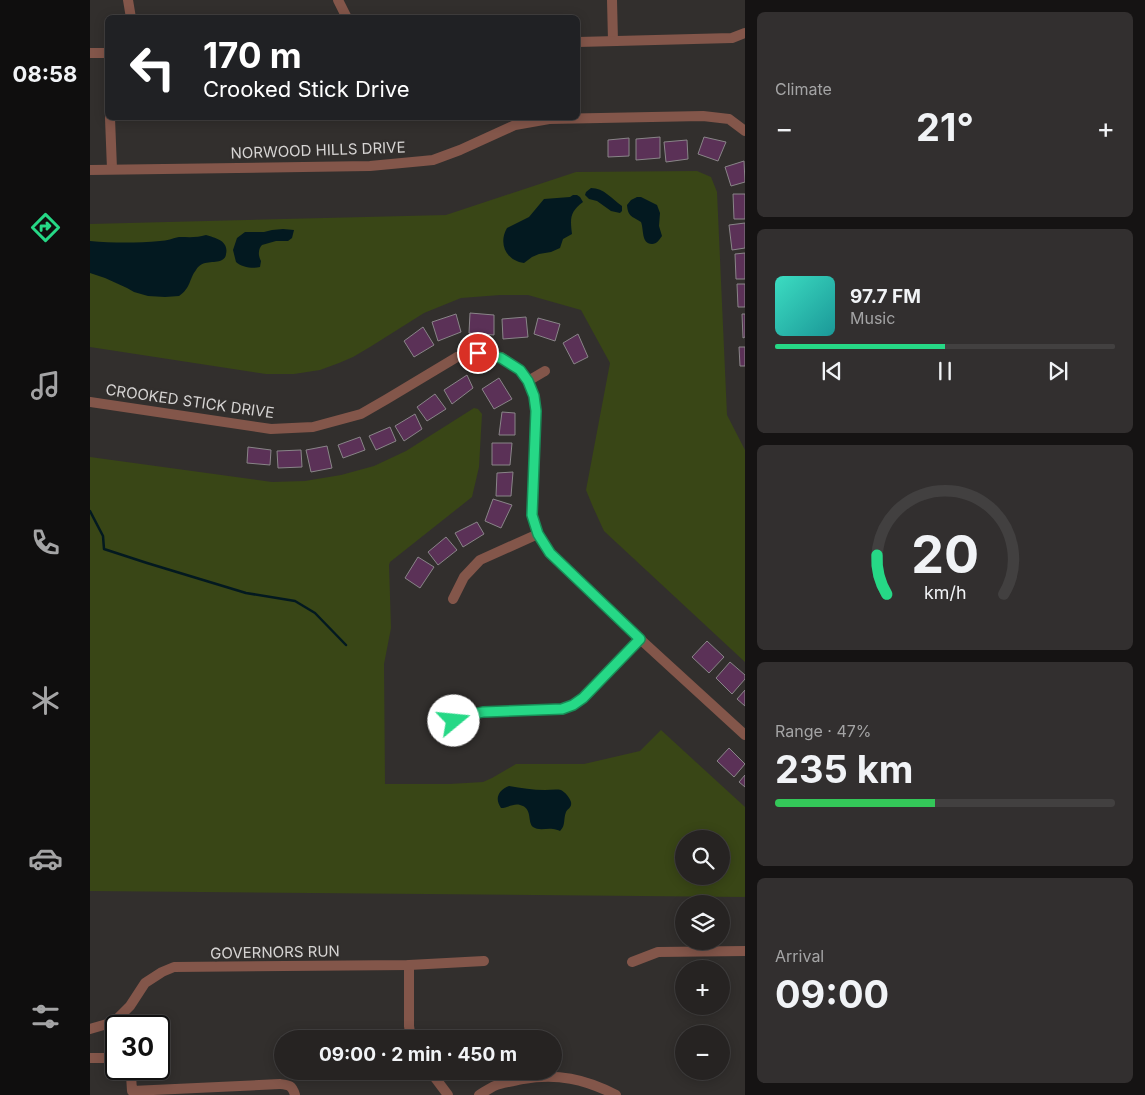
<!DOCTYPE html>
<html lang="en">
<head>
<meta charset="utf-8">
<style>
  :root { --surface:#262322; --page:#322f2f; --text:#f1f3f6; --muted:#a4a4a5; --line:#424040; --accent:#26d886 }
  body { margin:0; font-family:Inter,sans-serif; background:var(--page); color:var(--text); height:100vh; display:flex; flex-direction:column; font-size:19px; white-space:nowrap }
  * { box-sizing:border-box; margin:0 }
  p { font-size:16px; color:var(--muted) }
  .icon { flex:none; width:28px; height:28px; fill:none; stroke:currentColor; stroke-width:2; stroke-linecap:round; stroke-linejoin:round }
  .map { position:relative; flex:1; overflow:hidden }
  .sheet { display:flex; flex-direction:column; gap:12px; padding:12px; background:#151313; width:400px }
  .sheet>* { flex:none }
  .banner { position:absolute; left:15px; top:15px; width:475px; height:105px; border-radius:8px; box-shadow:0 2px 12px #0003,0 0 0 1px var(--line); background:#202124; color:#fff; overflow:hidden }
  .controls { position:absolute; left:585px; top:830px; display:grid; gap:10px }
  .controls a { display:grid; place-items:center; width:55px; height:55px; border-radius:50%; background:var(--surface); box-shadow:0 2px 12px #0003,0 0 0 1px var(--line); font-size:25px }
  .speed { position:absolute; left:15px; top:1015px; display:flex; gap:10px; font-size:25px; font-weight:700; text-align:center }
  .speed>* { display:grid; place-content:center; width:65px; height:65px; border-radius:50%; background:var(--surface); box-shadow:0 2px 12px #0003,0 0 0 1px var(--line); line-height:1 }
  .speed .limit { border:2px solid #111; border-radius:8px; background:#fff; color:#111 }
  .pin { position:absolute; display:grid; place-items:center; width:42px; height:42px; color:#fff; margin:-21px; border:2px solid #fff; border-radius:50%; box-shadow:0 1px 5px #0007 }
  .me { position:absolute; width:55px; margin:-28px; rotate:73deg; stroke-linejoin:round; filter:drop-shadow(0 0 4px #0008) }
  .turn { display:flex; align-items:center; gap:18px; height:105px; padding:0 15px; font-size:22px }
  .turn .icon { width:65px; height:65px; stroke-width:2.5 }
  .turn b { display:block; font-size:35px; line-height:42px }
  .big { font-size:38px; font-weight:700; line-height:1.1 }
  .sheet .widget { flex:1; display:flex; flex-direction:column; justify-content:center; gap:8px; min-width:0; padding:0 18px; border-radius:8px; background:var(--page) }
  .sheet .dial { align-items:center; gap:0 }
  .dial svg { height:130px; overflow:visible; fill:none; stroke:var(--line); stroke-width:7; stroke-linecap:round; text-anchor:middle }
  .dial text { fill:var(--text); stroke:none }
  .song { display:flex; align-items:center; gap:15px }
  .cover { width:60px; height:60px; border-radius:8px; background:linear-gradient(135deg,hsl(170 70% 55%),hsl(180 70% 35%)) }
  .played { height:5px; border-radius:2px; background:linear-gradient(90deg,var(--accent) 50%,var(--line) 50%) }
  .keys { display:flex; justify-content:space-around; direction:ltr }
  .heat { display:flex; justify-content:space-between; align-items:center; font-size:28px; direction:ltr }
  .charge { height:8px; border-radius:4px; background:linear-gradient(90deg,#34c759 47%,var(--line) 0) }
  .trip { position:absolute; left:184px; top:1030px; width:288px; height:50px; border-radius:25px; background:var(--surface); box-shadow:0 2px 12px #0003,0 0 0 1px var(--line); font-weight:700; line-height:50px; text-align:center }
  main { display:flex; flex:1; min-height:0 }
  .menu { display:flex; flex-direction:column; width:90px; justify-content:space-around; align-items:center; background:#0f0e0e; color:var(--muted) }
  .menu .icon { width:35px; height:35px }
  .menu .current { color:var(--accent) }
  .menu b { font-size:22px; color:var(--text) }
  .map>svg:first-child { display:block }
  .green { fill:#394616; fill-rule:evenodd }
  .water { fill:#031920 }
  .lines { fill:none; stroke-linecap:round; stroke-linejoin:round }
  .stream { stroke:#031920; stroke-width:2.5 }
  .building { fill:#5b3157; stroke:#898588 }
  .street { stroke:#83564a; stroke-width:10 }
  .route-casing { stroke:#198c57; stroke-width:12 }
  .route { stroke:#26d886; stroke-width:9 }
  .labels { text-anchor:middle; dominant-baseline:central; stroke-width:5; stroke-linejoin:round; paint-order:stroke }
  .street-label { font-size:15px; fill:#d6d4d3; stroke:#322f2d }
</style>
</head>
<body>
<main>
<nav class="menu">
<b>08:58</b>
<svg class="icon current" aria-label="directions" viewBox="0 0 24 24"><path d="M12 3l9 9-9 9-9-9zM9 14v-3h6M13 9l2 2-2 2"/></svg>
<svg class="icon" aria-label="music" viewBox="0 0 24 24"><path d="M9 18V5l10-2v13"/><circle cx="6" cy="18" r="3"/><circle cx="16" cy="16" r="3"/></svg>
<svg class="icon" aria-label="phone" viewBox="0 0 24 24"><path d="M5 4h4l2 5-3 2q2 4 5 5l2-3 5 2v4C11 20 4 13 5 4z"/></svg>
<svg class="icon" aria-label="climate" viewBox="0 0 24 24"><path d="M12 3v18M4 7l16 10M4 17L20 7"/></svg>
<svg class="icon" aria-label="car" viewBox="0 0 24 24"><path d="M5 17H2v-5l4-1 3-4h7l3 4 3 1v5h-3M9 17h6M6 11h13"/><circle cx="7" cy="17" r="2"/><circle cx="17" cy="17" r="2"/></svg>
<svg class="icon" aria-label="filters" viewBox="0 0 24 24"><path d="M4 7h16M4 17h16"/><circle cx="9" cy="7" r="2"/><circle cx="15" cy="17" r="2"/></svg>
</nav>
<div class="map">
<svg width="655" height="1095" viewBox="0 0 655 1095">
  <rect width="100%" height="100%" fill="#322f2d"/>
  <g class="green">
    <path d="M607 171 621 177 627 192 637 415 655 450V662L514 531 503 507 496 490 520 363 491 310 438 295H410L371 298 334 313 280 347 263 357 249 363 230 370 204 374H176L0 347V224L356 215 486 172Z"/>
    <path d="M384 408 388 409 392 414 389 467 382 497 300 562 299 565 301 628 294 664 295 784H360L393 782 402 778 426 764H494L550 751 571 730 655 807V897L0 891V457L182 482 215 481 251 475 284 466 316 451ZM594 839H631V876H594Z"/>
  </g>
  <g class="water">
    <path d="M501 188C514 188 522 199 532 206V211L530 213 521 211 507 201 499 199 495 195 496 192Z"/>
    <path d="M483 195H487L490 197 493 202C480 212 480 218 482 234L473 239 470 248 461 252 449 254 442 257 434 263C416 261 408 243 417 228L439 217 454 199 480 197Z"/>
    <path d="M547 197H551L567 205 570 213 569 226 572 236C569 240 567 244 562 244 551 244 554 229 551 222 542 216 538 217 537 205L541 200Z"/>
    <path d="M193 229 204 230 202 238 198 241H186L172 245C168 249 168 256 171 261L170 267C163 269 151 267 146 262L143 250 147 238 155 232H174L182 230Z"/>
    <path d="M116 235C126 238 139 241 136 254 136 257 134 259 132 260 124 264 113 259 106 270 99 279 101 288 89 296L75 297 58 296 44 292 37 288 15 278 0 273V241C23 243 47 243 70 241 77 241 83 238 89 237 98 237 107 238 116 235Z"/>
    <path d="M419 786C431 788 443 790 455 790 460 790 466 789 471 790 475 792 480 798 481 802 482 808 478 808 476 812 473 820 476 825 470 831 468 830 465 829 463 829 456 828 449 831 443 827 437 822 443 808 430 805 424 803 417 808 411 808 404 798 409 790 419 786Z"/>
  </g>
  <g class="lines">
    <path class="stream" d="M0 511 13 536 14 549 57 563 156 593 205 601 225 613 256 645"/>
  </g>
  <g class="building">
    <path d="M570 137V158L546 160V139Z"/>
    <path d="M614 137 636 142 628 161 608 154Z"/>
    <path d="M539 138V156L518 157V140Z"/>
    <path d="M597 140 598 159 576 162 574 142Z"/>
    <path d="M654 161 655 182 641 186 635 167Z"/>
    <path d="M643 194H655V219H644Z"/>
    <path d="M655 223V248L642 250 639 225Z"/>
    <path d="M655 253V279H646L645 254Z"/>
    <path d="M647 284H655V307H648Z"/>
    <path d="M380 313 404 315V335L379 333Z"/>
    <path d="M366 314 371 332 348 341 342 322Z"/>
    <path d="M652 314H655V337L653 338Z"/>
    <path d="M436 317 438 337 413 339 412 319Z"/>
    <path d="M448 318 470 324 465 341 444 334Z"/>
    <path d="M333 327 344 345 324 357 314 341Z"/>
    <path d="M488 334 498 357 484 364 473 343Z"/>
    <path d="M649 347H655V366H650Z"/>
    <path d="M377 375 383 388 362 404 354 390Z"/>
    <path d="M409 378 422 399 404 409 392 389Z"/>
    <path d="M345 394 356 409 337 421 327 407Z"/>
    <path d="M412 412 425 413V435H409Z"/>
    <path d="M325 414 332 429 314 441 305 426Z"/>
    <path d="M300 427 306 441 286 450 279 436Z"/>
    <path d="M270 437 275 450 253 458 248 445Z"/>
    <path d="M402 443H422L420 465H402Z"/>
    <path d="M237 446 242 468 221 472 216 450Z"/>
    <path d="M158 447 181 450 180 465 157 463Z"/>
    <path d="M211 450 212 467 188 468 187 451Z"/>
    <path d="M423 472 421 496H406L407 473Z"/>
    <path d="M403 499 422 505 411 528 395 521Z"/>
    <path d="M387 522 394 534 373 547 365 533Z"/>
    <path d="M356 537 367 550 348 565 338 552Z"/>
    <path d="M328 557 344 567 330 588 315 578Z"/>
    <path d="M617 641 634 657 619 673 602 657Z"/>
    <path d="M640 662 655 675V679L642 694 626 678Z"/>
    <path d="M655 690V706L647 699Z"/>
    <path d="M639 748 655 764 644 777 627 761Z"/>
    <path d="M655 775V787L649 782Z"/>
  </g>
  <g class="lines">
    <g class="street">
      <path d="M38 0 41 18"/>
      <path d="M248 0 257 18"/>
      <path d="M522 0 523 41"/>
      <path d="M488 42 642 38 655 33"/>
      <path d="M0 53H18"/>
      <path d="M20 118 22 169"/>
      <path d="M0 170 280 166 333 161 343 160 370 150 425 125 459 119 613 116 639 119 655 131"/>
      <path d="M438 381 455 371"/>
      <path d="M0 402 181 429 223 427 271 414 297 399 367 357 388 353 411 357 430 370 438 381 444 396 446 411 442 515 448 534 460 553 550 639 655 735"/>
      <path d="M363 599 374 577 390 560 448 534"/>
      <path d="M364 721 379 715 393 712 472 709 483 705 493 698 550 639"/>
      <path d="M542 962 568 952 655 951"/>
      <path d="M319 965V1026L321 1039"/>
      <path d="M0 1029 24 1022 40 1006 55 983 72 972 84 967 319 965 394 961"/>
      <path d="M0 1058H17L26 1060"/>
      <path d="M38 1069 41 1075 42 1091 190 1084C199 1085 202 1085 205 1095"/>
      <path d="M340 1071 358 1095"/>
      <path d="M389 1095C396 1091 402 1086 410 1084 417 1082 425 1081 433 1079 467 1073 495 1079 526 1095"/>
    </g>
  </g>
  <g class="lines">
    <defs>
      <path id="route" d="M364 721 379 715 393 712 472 709 483 705 493 698 550 639 460 553 448 534 442 515 446 411 444 396 438 381 430 370 411 358 388 353"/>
    </defs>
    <use href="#route" class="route-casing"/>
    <use href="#route" class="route"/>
  </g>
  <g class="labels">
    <g class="street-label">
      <text transform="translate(228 150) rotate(-2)">NORWOOD HILLS DRIVE</text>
      <text transform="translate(100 401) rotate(8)">CROOKED STICK DRIVE</text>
      <text transform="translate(185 952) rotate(-1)">GOVERNORS RUN</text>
    </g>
  </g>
</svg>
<div class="controls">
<a><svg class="icon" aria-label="search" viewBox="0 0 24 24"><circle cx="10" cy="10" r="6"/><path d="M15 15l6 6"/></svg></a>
<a><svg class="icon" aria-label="layers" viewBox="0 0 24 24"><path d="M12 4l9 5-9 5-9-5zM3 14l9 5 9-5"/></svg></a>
<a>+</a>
<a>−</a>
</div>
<div class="speed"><div class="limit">30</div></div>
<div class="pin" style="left:388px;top:353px;background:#d93025"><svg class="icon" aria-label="arrive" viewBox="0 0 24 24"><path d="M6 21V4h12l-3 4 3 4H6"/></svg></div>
<svg class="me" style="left:364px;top:721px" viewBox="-20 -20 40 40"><circle r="19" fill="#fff"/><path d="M0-13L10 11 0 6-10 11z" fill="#26d886"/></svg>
<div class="trip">09:00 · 2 min · 450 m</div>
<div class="banner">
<div class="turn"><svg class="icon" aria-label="left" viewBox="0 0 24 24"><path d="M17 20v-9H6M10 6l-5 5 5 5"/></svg><div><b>170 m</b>Crooked Stick Drive</div></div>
</div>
</div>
<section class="sheet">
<div class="widget"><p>Climate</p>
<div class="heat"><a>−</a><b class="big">21°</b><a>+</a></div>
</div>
<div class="widget">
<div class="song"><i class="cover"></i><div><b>97.7 FM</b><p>Music</p></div></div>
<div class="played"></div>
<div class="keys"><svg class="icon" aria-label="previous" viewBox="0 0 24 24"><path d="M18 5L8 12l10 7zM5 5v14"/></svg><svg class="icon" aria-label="pause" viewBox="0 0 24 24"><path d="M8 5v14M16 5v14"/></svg><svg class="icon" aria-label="next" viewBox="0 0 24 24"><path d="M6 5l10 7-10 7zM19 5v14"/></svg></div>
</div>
<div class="widget dial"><svg viewBox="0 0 100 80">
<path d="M14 69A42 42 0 1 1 86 69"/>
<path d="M14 69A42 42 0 0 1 8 45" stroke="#26d886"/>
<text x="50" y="56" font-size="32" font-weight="700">20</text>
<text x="50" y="72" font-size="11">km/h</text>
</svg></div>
<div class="widget"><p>Range · 47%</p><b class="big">235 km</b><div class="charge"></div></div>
<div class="widget"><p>Arrival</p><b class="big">09:00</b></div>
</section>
</main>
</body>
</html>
